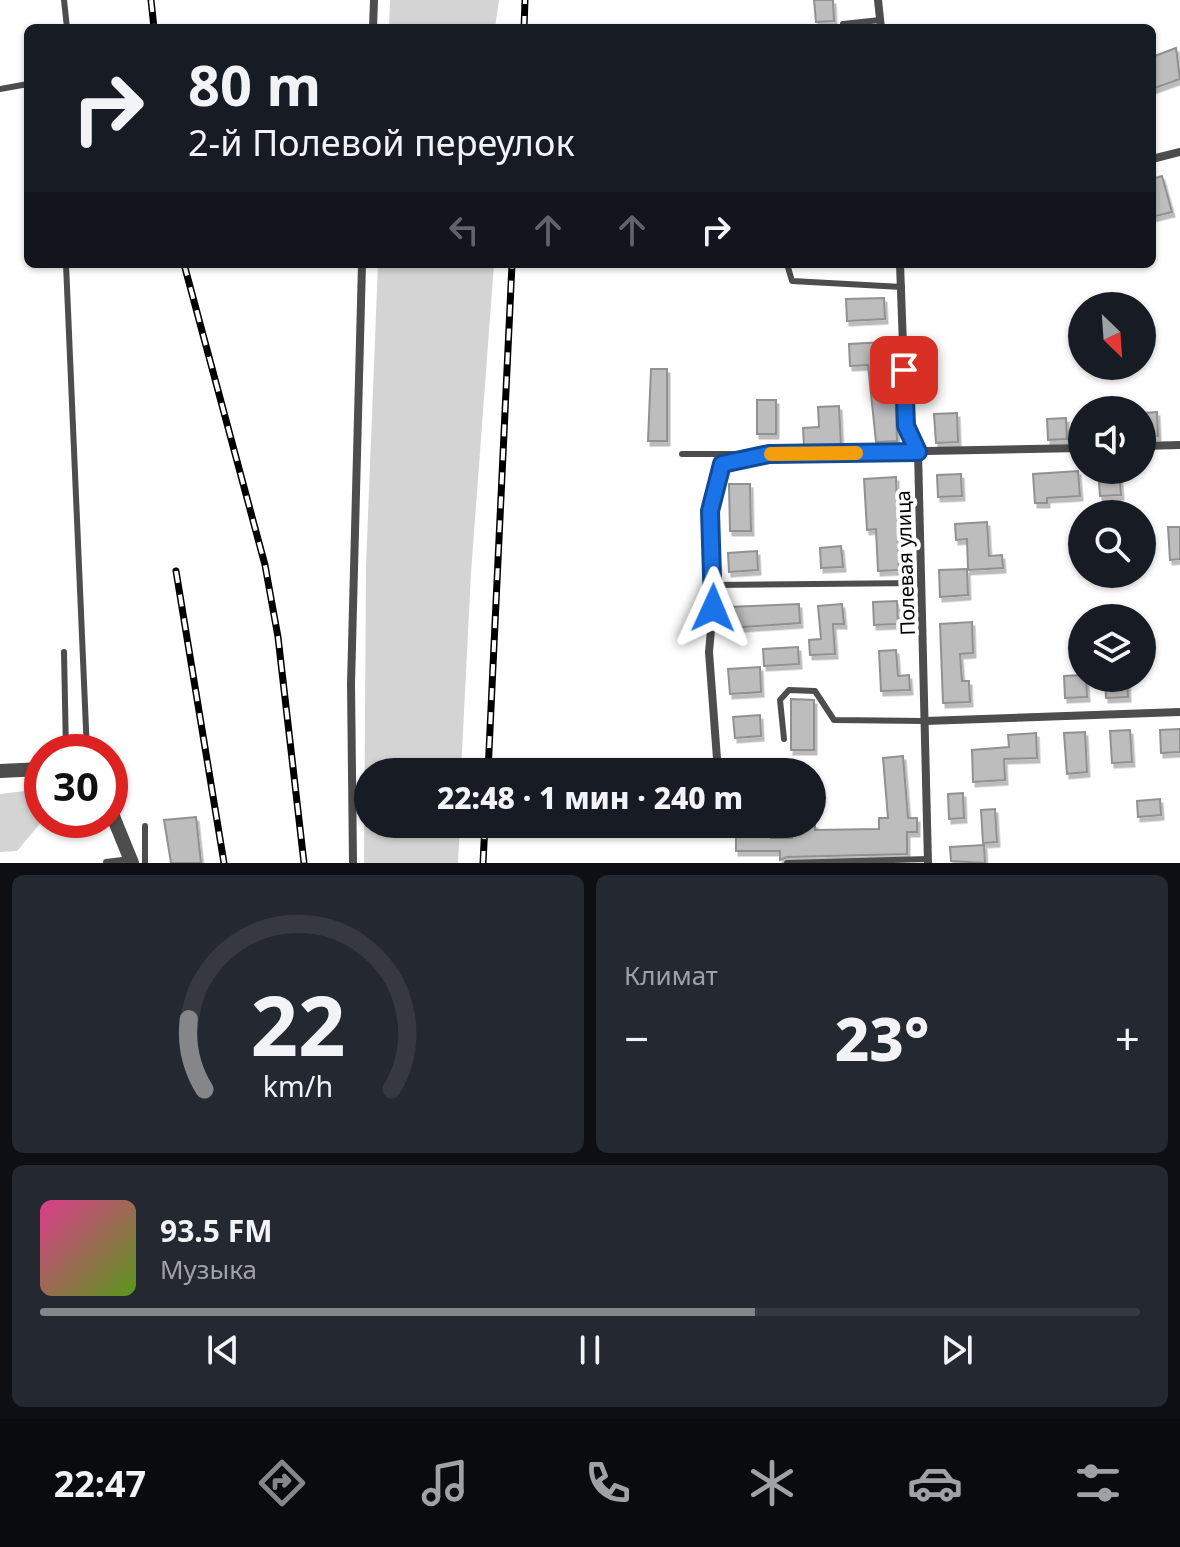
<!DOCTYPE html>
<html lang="ru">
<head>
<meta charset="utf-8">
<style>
  :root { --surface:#171b24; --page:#242831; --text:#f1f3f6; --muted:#9ea1a6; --line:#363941; --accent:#858687 }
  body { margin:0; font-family:"Noto Sans",sans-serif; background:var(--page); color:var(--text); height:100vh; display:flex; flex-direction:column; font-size:30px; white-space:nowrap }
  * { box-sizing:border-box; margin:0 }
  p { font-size:26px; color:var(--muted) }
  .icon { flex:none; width:44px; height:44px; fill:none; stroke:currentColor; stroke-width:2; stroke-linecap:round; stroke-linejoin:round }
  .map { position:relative; height:863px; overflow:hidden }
  .details { display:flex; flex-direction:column; gap:12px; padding:12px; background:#0d0f14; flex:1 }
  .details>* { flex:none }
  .guide { position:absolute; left:24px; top:24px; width:1132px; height:244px; border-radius:12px; box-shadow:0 2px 6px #0004; background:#171b24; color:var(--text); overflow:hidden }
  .needle { width:52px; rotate:155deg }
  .tools { position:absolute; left:1068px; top:292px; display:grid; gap:16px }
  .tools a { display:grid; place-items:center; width:88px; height:88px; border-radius:50%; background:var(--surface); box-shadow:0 2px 6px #0004; font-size:40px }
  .speed { position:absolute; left:24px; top:734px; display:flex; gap:16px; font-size:40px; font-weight:700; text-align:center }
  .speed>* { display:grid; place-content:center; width:104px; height:104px; border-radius:50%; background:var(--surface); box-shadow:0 2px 6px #0004; line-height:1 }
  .speed .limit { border:12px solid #d22; background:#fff; color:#111 }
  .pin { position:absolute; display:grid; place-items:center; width:68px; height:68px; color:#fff; margin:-34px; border-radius:16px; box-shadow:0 4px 12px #0006 }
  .me { position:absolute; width:88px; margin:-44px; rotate:1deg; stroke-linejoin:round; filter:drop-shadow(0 0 6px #0008) }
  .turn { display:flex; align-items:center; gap:28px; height:168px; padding:0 32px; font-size:36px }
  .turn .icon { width:104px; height:104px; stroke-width:2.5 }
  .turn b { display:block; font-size:56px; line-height:68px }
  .lanes { display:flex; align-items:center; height:76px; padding:0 32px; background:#0003; justify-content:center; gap:40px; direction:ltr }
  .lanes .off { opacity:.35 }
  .big { font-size:60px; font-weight:800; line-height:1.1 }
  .details .tile { flex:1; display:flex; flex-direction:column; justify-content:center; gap:12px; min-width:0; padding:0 28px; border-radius:12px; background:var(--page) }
  .details .dial { align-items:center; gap:0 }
  .dial svg { height:208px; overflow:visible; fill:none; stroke:var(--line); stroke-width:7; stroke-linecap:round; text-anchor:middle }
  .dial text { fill:var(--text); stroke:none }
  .song { display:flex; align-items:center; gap:24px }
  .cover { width:96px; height:96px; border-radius:12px; background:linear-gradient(135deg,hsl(330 70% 55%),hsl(90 70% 35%)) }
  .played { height:8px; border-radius:4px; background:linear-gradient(90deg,var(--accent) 65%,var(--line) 65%) }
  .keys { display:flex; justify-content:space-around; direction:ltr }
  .heat { display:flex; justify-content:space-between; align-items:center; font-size:44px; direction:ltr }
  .details .tiles { flex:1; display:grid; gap:12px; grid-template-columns:1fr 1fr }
  .tile:last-child { grid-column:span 2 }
  .trip { position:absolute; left:354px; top:758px; width:472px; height:80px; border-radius:40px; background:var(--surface); box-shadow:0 2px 6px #0004; font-weight:800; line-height:80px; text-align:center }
  .menu { display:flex; height:128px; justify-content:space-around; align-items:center; background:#090b0e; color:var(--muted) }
  .menu .icon { width:56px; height:56px }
  .menu .on { color:var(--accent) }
  .menu b { font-size:36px; color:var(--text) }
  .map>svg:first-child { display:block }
  .green { fill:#d4d4d4 }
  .building { fill:#bdbdbd; stroke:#919191; stroke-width:2; filter:url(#shadow) }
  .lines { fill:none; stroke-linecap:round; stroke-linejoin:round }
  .service { stroke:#4d4d4d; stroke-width:6 }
  .minor { stroke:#4d4d4d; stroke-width:8 }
  .tertiary { stroke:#4d4d4d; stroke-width:14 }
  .rail-casing { stroke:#000; stroke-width:7 }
  .rail { stroke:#fff; stroke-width:4; stroke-dasharray:12; stroke-linecap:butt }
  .route-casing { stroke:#114b97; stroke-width:20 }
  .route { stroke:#1a73e8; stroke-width:14 }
  .slow { stroke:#f59e0b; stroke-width:14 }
  .labels { text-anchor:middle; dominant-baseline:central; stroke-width:8; stroke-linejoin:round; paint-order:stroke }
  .street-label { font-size:20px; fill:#000; stroke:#fff }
</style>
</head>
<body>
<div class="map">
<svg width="1180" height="863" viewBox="0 0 1180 863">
  <defs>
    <filter id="shadow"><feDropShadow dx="2.5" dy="4.5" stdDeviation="0" flood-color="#0004"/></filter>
  </defs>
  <rect width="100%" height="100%" fill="#fff"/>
  <g class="green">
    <path d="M390 0H499L495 28H389Z"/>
    <path d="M378 264H494L471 573 461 772H368V824H460L458 863H364L366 566Z"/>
    <path d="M33 790 42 803 43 820 17 851 0 852V794Z"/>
  </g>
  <g class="building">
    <path d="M814 0H833L834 21 816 22Z"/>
    <path d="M1176 48 1180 79 1152 89V57Z"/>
    <path d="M1162 176 1172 212 1152 217V179Z"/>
    <path d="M884 298 885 319 847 321 846 299Z"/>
    <path d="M885 342 887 377H895L897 441 876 442 868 365 850 366 849 344Z"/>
    <path d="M651 369H667V441H648Z"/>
    <rect x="757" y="400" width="19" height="34"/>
    <path d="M839 406 841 446H804L803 428 819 427 818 407Z"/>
    <path d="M1157 412 1158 436 1142 437V413Z"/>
    <path d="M957 413 958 442 936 443 934 414Z"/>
    <path d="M1066 418 1067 439 1048 440 1047 419Z"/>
    <path d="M1119 470 1121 495 1100 496 1098 471Z"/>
    <path d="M1078 471 1080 496 1047 498V503H1035L1033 474Z"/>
    <path d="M961 474 962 496 938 497 937 475Z"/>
    <path d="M896 477 899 570 878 571 876 529 867 530 864 479Z"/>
    <path d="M729 484H750L751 531H730Z"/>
    <path d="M987 522 989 556 1002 555 1003 568 968 570 967 539 956 540 955 524Z"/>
    <path d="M1168 527H1180V559L1170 560Z"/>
    <path d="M841 546 843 567 821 568 820 548Z"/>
    <path d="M757 551 758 570 729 572 728 553Z"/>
    <path d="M967 569 968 595 940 597 939 570Z"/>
    <path d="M897 601 898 624 874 625 873 602Z"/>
    <path d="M799 604 800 623 730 628 729 607Z"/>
    <path d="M842 604 844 624H833L835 654 810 655 809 640 821 639 818 606Z"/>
    <path d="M972 622 973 653 960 654 962 681H969L970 702 943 703 940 624Z"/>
    <path d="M798 647 799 664 764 666 763 649Z"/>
    <path d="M896 650 898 676 909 675 910 690 881 691 879 651Z"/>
    <path d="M760 667 761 692 730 694 728 669Z"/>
    <path d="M1082 675 1086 678 1087 697 1065 698 1064 676Z"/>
    <path d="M1105 678H1127L1128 697 1106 698Z"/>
    <path d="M791 699 814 700V750H791Z"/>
    <path d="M760 715 761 736 735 738 733 717Z"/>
    <path d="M1180 729V752L1161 753 1160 730Z"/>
    <path d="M1130 730 1132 762 1112 763 1110 731Z"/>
    <path d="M1085 732 1087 772 1067 774 1064 733Z"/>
    <path d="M1036 733 1037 758 1004 759 1005 780 973 782 972 750 1009 747 1008 735Z"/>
    <path d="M903 756 908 818H917V832H907V854L787 857 780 860V851H736V828H771V838H792V824H815V830L879 829V818H888L883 758Z"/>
    <path d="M963 793 964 818 949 819 948 794Z"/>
    <path d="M1160 799 1161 815 1138 817 1137 801Z"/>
    <path d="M995 809 997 842 983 843 981 810Z"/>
    <path d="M196 817 201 863H171L164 820Z"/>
    <path d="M984 845 985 863 951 861 950 847Z"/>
  </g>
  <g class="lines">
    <g class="service">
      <path d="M64 0 67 28"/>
      <path d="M843 24 880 20"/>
      <path d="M0 89 28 84"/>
      <path d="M66 264 87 752"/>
      <path d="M787 264 792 281 902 287"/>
      <path d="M682 454H757"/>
      <path d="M715 585 921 583"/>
      <path d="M64 652 66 752"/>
      <path d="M784 739 780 700 789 690 815 691 834 720 925 721"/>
      <path d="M106 862 130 859"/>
      <path d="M145 863V826"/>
      <path d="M787 863 928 859"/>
    </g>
    <g class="minor">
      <path d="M878 0 881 28"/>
      <path d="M373 28 374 0"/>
      <path d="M1152 159 1180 152"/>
      <path d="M900 264 906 426 918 452 928 863"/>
      <path d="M1142 446 1180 445"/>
      <path d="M925 721 1180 712"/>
      <path d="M718 772 709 652 715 585 710 511 722 464 769 454 1082 448"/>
      <path d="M353 863 351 684 362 264"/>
    </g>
    <g class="tertiary">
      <path d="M0 771 42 769"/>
      <path d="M110 809 132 863"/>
    </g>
    <defs>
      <g id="rail">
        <path d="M151 0 154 28"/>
        <path d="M524 28 525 0"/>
        <path d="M184 264 265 565 278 637 304 863"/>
        <path d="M176 571 224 863"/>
        <path d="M488 772 512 264"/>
        <path d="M483 863 485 824"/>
      </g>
    </defs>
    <use href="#rail" class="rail-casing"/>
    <use href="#rail" class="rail"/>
  </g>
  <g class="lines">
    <defs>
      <path id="route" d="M713 608 710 511 722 464 769 454 918 452 906 426 904 370"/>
    </defs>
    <use href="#route" class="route-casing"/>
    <use href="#route" class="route"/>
    <path class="slow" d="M771 454 856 453"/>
  </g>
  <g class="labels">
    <g class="street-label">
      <text transform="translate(905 563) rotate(-92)">Полевая улица</text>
    </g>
  </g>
</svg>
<div class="tools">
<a><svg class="needle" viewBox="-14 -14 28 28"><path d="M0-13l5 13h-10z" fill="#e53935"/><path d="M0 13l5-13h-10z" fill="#9ea1a6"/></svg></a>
<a><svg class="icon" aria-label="sound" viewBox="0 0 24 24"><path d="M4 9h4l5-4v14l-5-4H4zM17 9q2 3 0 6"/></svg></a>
<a><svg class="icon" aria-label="search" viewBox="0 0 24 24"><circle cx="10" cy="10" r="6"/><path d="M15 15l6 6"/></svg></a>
<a><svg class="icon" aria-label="layers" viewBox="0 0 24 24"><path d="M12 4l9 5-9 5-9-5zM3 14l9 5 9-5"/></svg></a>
</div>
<div class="speed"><div class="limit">30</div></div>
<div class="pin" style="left:904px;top:370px;background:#d93025"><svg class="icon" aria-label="arrive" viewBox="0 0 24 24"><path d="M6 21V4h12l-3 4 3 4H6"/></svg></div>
<svg class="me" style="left:713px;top:608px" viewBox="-20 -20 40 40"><path d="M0-17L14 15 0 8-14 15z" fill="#1a73e8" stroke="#fff" stroke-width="4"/></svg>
<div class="trip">22:48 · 1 мин · 240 m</div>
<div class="guide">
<div class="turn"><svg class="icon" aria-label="right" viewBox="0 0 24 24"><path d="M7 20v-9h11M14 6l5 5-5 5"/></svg><div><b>80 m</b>2-й Полевой переулок</div></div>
<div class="lanes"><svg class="icon off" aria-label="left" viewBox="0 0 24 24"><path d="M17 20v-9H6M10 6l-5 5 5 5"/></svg><svg class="icon off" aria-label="ahead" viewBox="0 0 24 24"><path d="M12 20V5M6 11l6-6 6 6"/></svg><svg class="icon off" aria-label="ahead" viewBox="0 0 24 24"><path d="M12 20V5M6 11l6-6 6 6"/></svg><svg class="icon" aria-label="right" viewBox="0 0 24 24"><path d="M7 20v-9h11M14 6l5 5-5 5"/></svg></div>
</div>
</div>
<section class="details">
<div class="tiles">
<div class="tile dial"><svg viewBox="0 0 100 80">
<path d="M14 69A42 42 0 1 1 86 69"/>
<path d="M14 69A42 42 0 0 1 8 42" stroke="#858687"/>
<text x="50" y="56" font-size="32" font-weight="700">22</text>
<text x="50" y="72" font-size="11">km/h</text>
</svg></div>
<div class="tile"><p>Климат</p>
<div class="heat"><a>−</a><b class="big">23°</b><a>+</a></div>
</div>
<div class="tile">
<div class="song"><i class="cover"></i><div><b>93.5 FM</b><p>Музыка</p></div></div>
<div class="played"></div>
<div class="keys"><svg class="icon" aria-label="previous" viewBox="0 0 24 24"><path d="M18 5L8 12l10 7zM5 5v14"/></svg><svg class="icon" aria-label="pause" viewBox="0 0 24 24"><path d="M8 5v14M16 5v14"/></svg><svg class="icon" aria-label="next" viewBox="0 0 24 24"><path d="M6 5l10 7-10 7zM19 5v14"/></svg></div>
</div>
</div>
</section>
<nav class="menu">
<b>22:47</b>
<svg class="icon on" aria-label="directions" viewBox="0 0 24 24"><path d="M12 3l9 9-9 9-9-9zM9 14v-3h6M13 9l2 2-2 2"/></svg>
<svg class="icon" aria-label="music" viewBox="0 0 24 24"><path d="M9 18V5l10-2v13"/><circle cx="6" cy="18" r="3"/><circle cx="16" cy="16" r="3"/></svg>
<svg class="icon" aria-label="phone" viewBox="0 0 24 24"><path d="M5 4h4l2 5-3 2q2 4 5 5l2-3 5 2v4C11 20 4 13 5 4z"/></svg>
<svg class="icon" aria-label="climate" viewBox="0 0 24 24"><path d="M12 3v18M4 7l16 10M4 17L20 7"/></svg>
<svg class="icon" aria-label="car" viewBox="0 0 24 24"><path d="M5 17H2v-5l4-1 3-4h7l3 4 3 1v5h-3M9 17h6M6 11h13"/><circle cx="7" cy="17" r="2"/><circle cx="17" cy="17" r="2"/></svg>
<svg class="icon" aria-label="filters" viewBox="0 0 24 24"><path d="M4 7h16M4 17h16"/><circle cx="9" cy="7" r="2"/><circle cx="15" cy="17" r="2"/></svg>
</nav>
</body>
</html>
